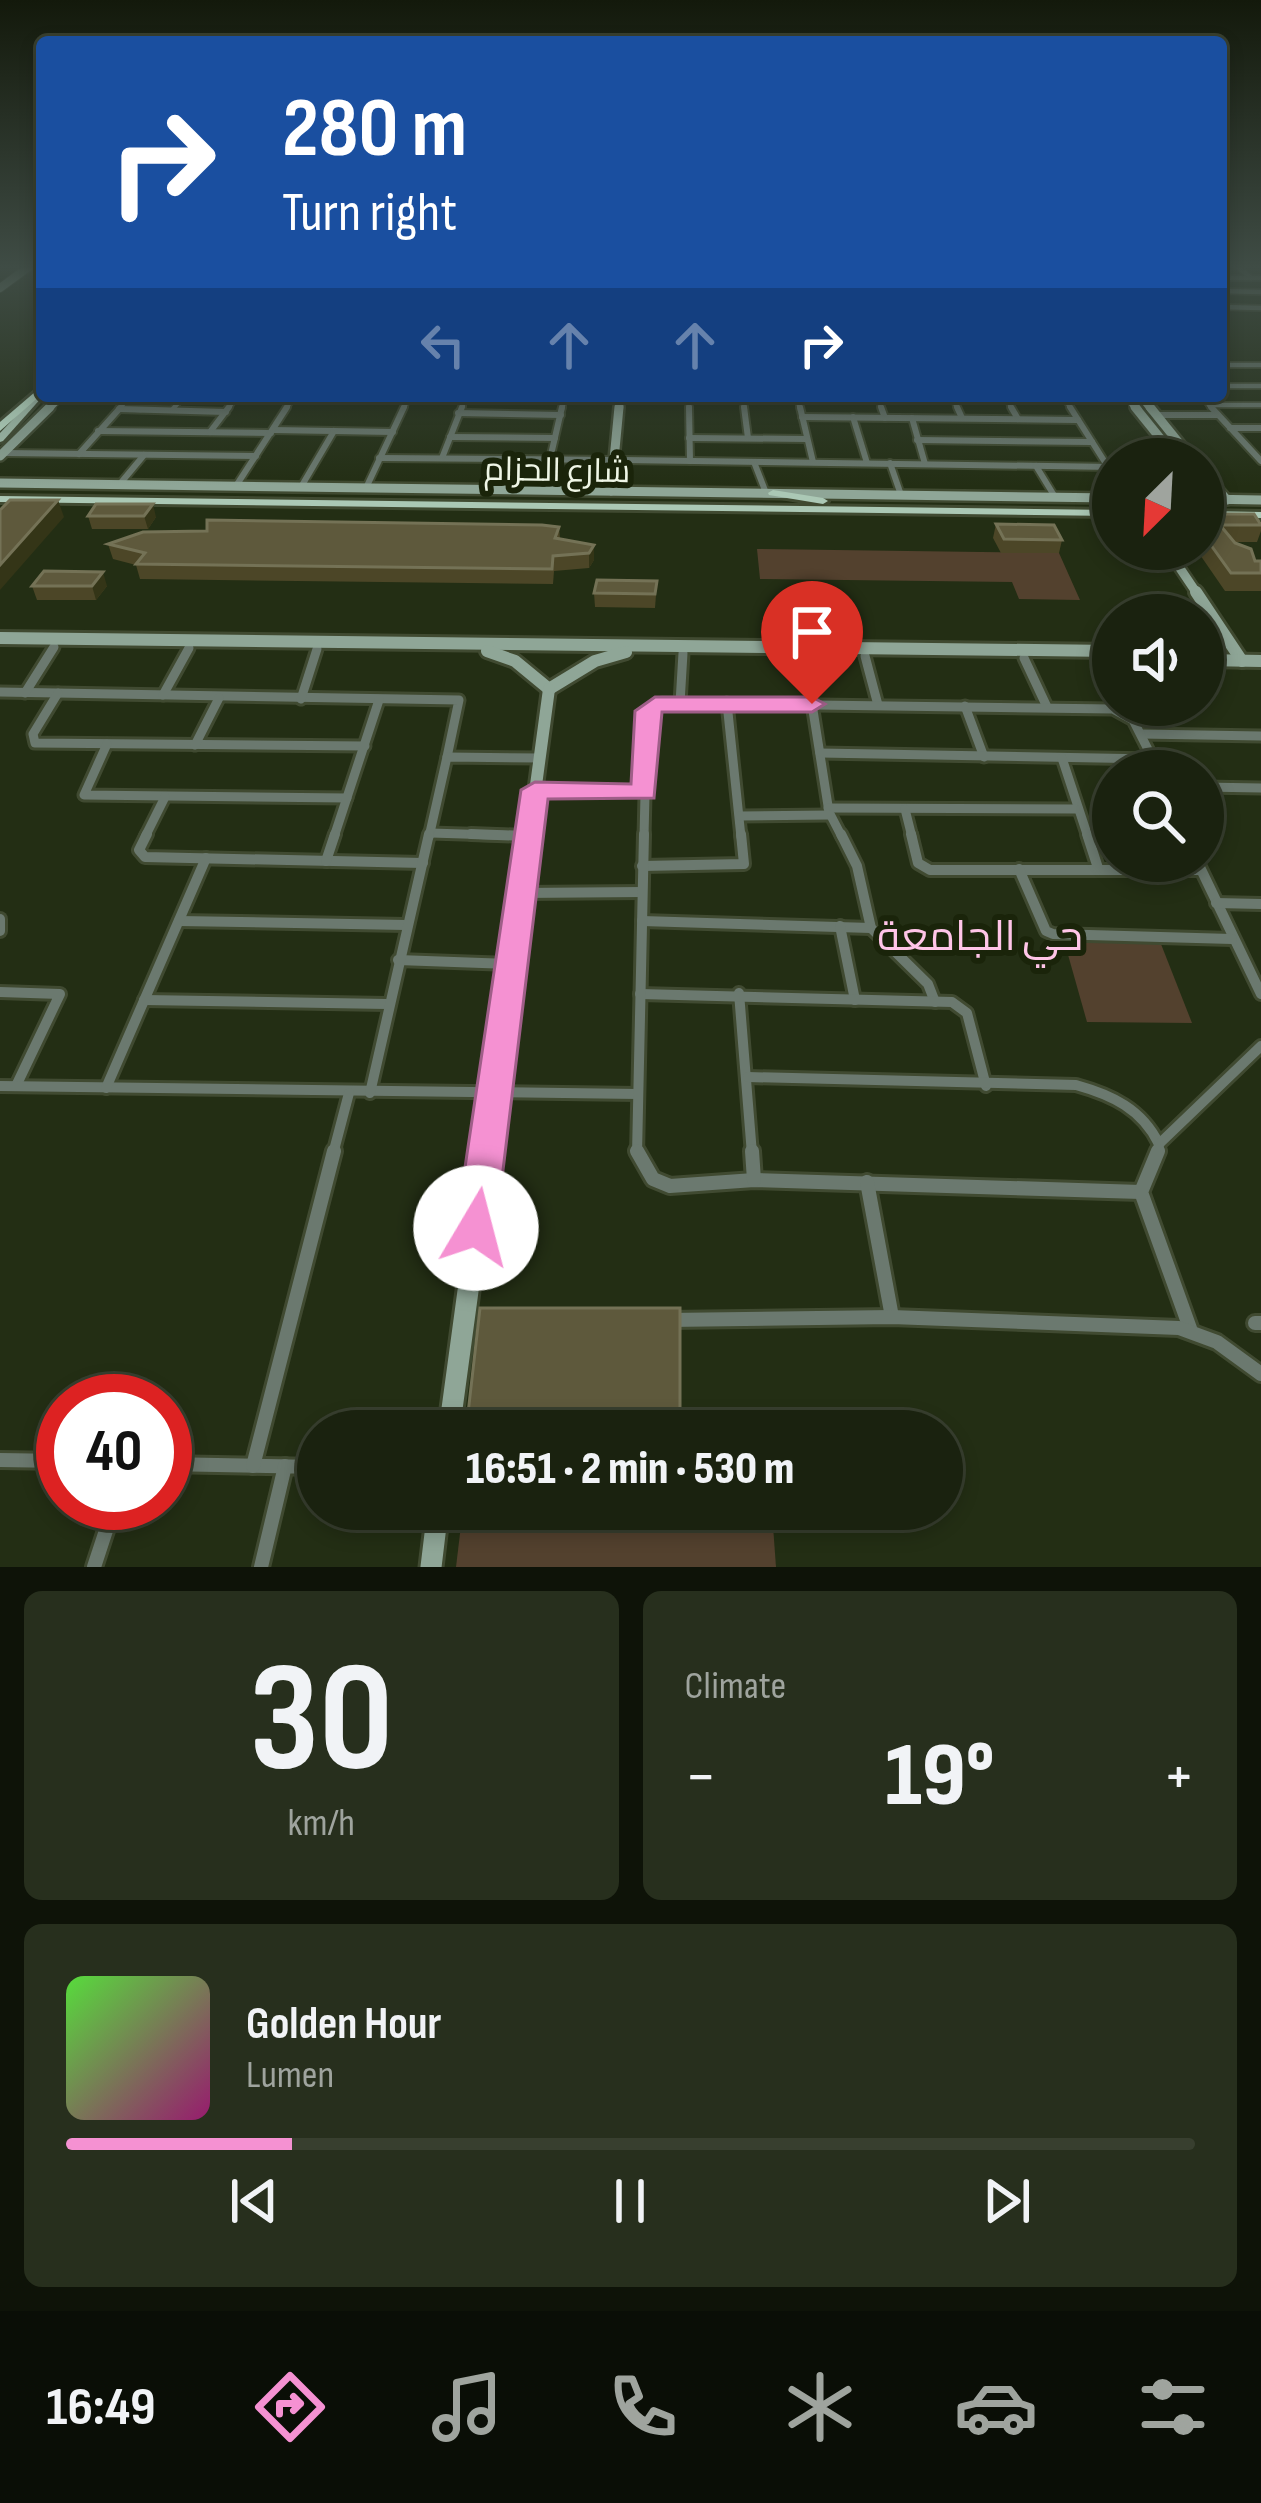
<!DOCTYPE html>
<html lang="en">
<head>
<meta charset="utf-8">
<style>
  :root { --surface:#1a220f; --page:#272f1d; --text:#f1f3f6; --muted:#9fa49e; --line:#383f2f; --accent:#f591d2 }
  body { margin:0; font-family:"Sofia Sans Condensed",Cairo,sans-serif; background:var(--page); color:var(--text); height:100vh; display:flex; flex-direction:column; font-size:45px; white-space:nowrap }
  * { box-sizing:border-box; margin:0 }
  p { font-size:39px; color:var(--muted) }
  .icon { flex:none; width:66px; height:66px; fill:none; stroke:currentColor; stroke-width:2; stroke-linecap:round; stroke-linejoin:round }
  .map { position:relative; height:1567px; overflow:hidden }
  .panel { display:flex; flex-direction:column; gap:24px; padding:24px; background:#0e1308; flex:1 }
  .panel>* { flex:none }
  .top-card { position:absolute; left:36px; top:36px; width:1191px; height:366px; border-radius:12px; box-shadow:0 6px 18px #0003,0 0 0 3px var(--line); background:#1a4fa0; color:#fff; overflow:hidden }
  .needle { width:78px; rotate:204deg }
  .controls { position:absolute; left:1092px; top:438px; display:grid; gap:24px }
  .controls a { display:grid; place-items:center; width:132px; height:132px; border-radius:50%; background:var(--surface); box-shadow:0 6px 18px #0003,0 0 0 3px var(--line); font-size:60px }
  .speed { position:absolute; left:36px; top:1374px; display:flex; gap:24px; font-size:60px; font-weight:700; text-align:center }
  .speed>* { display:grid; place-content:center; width:156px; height:156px; border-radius:50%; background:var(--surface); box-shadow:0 6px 18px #0003,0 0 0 3px var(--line); line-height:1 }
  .speed .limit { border:18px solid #d22; background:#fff; color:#111 }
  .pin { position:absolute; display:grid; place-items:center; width:102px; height:102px; color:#fff; margin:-123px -51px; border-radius:50% 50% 50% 0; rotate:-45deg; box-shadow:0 0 12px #0007 }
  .pin .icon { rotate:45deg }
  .me { position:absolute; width:132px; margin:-66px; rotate:8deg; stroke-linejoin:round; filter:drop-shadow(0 0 9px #0008) }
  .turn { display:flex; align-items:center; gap:42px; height:252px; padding:0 48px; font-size:54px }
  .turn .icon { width:156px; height:156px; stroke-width:2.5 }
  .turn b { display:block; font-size:84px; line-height:102px }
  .lanes { display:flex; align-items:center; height:114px; padding:0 48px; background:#0003; justify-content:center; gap:60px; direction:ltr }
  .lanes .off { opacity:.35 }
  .big { font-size:90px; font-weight:800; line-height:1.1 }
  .panel .card { flex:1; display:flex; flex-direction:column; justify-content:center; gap:18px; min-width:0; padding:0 42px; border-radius:18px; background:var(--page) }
  .panel .dial { align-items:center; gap:0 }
  .dial b { font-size:156px; line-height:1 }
  .song { display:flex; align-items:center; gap:36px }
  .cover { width:144px; height:144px; border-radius:18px; background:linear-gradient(135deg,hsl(110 70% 55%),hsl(320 70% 35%)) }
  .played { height:12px; border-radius:6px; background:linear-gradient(90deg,var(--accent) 20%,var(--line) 20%) }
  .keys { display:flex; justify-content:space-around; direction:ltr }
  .heat { display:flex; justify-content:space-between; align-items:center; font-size:66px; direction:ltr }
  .panel .tiles { flex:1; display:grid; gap:24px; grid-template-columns:1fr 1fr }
  .card:last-child { grid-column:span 2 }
  .trip { position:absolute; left:297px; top:1410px; width:666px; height:120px; border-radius:60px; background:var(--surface); box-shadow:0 6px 18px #0003,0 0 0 3px var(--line); font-weight:800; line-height:120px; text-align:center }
  .tabs { display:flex; height:192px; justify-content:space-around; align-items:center; background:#0a0e06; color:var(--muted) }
  .tabs .icon { width:84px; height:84px }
  .tabs .on { color:var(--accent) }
  .tabs b { font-size:54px; color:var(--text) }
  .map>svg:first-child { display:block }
  .green { fill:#53412e }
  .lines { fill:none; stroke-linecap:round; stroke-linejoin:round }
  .street-far4-casing { stroke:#404a31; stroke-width:8 }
  .street-far3-casing { stroke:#404a31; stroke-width:10 }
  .street-far2-casing { stroke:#404a31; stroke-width:15 }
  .street-far1-casing { stroke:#404a31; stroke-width:16 }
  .street-casing { stroke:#404a31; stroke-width:20 }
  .secondary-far4-casing { stroke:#404a31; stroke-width:10 }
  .secondary-far3-casing { stroke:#404a31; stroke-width:14 }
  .secondary-far2-casing { stroke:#404a31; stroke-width:18 }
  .secondary-far1-casing { stroke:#404a31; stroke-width:22 }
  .secondary-casing { stroke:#404a31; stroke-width:27 }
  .primary-casing { stroke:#404a31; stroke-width:6 }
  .highway-casing { stroke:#404a31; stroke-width:6 }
  .street-far4 { stroke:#6b796f; stroke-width:4.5 }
  .street-far3 { stroke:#6b796f; stroke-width:6 }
  .street-far2 { stroke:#6b796f; stroke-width:9 }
  .street-far1 { stroke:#6b796f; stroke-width:10 }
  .street { stroke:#6b796f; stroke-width:14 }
  .secondary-far4 { stroke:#8fa697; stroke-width:8 }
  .secondary-far3 { stroke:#8fa697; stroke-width:9 }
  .secondary-far2 { stroke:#8fa697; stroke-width:12 }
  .secondary-far1 { stroke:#8fa697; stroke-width:16 }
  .secondary { stroke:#8fa697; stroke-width:21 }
  .primary { fill:#abc8b5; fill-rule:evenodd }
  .highway { fill:#c5e8d1; fill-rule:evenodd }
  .wall { fill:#4c4627 }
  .shaded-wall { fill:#343517 }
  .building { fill:#5e593c; stroke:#747256; stroke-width:3 }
  .route { fill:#f591d2; stroke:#9f5e88; stroke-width:3 }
  .labels { text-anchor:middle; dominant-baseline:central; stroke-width:12; stroke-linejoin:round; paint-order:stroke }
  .far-street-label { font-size:33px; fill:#eff6e6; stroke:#1a240a }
  .neighbourhood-label { font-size:42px; fill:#ffc5e8; stroke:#1a240a }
</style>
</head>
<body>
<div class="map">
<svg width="1261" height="1567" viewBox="0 0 1261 1567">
  <rect width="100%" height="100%" fill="#232e14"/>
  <g class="green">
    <path d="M757 549 1059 553 1080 600 1019 599 1012 582 760 579Z"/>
    <path d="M1063 937 1159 939 1192 1023 1087 1022Z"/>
    <path d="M462 1517 773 1526 776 1567H456Z"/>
  </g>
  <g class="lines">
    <defs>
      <g id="street-far4">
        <path d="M1237 266 1251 278"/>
        <path d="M1221 278H1261"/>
        <path d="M1221 291 1261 292"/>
        <path d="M1221 307 1261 308"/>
        <path d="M1221 365H1261"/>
        <path d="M1221 386H1261"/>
        <path d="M689 396V410"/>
        <path d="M743 396 745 410"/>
        <path d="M797 396 800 410"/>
        <path d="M878 396 882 410"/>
        <path d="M952 396 958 410"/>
        <path d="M1005 396 1013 410"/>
        <path d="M1063 396 1072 410"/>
        <path d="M1201 396 1214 410"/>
        <path d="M292 399 407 401"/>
        <path d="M1209 405H1261"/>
        <path d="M119 409 141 410"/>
        <path d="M118 410 130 396"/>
        <path d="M172 410 184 396"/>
        <path d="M227 410 237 396"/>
        <path d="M285 410 294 396"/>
        <path d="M403 410 407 401"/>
        <path d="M461 410 466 396"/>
        <path d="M562 410 565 396"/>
      </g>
      <g id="street-far3">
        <path d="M689 407 690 461"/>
        <path d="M744 407 748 438"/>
        <path d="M800 407 813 462"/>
        <path d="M881 407 885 418"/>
        <path d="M957 407 962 418"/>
        <path d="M1011 407 1018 419"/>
        <path d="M1070 407 1108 467"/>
        <path d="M1211 407 1261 461"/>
        <path d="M119 409 226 412"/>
        <path d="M458 413 561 415"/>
        <path d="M1156 415H1218"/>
        <path d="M802 417 1078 420"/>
        <path d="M853 417 867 463"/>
        <path d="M912 418 925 464"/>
        <path d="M1230 428H1261"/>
        <path d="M273 430 393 432"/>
        <path d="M98 431 271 433"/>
        <path d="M210 432 229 407"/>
        <path d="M450 437 555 438"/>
        <path d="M689 438 807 439"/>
        <path d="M917 440 1092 442"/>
        <path d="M4 453 256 456"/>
        <path d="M79 454 121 407"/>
        <path d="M379 458 614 460"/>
        <path d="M442 458 462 407"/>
        <path d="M550 459 562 407"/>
        <path d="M623 460 1113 467"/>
        <path d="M754 462 766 493"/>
        <path d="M890 463 901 495"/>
        <path d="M1036 466 1055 497"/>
        <path d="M119 485 144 455"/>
        <path d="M236 486 287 407"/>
        <path d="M301 487 334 431"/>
        <path d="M366 488 404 407"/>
        <path d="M492 490 501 459"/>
      </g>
      <g id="street-far2">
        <path d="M865 656 878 705"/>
        <path d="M1024 658 1047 707"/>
        <path d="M0 692 459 700 447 757"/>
        <path d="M25 693 54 647"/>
        <path d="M58 693 33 734 35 743 365 746"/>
        <path d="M163 695 189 648"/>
        <path d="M301 699 317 649"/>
        <path d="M680 703 683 653"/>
        <path d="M727 703 741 837"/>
        <path d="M812 704 829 812 842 837"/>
        <path d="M965 706 984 757"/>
        <path d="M1141 734 1261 736"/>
        <path d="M107 744 84 795 347 798"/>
        <path d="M195 745 219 698"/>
        <path d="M820 753 1153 759"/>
        <path d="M1062 758 1088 837"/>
        <path d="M1203 787 1261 788"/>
        <path d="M535 790 644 792"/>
        <path d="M828 808 1075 809"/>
        <path d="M905 809 912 837"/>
        <path d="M740 816 830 815"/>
        <path d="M431 833 527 836"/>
        <path d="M145 837 165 797"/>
        <path d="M334 837 379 700"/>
        <path d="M429 837 447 757 539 758"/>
        <path d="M644 837 647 711 662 703 1113 709 1133 720 1159 771"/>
      </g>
      <g id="street-far1">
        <path d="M147 834 139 850 145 857 423 863"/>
        <path d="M471 834 527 836"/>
        <path d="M841 834 857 866 871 928 928 984 935 1002"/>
        <path d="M911 834 918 863 930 870H1200"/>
        <path d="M1087 834 1098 868"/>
        <path d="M326 861 335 834"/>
        <path d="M1197 861 1261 994"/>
        <path d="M642 866 744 864 741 834"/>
        <path d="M1019 869 1046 931 1053 934 1232 939"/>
        <path d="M521 893 642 892"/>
        <path d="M1216 903 1261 904"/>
        <path d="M0 919V931"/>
        <path d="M179 921 406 925"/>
        <path d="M642 921 871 928"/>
        <path d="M840 926 855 1000"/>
        <path d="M398 960 512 964"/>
        <path d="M0 992 60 994 16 1086"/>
        <path d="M739 993 752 1154"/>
        <path d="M640 994 952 1002 967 1013 986 1086"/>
        <path d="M144 1000 387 1004"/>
        <path d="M748 1077 1076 1085C1112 1095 1142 1109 1159 1144"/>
        <path d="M0 1086 638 1094"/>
        <path d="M106 1088 206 858"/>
        <path d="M370 1093 429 834"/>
        <path d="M333 1154 349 1093"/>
        <path d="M637 1154 644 834"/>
        <path d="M1158 1154 1159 1144 1261 1046"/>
      </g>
      <g id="street">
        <path d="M637 1151 653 1179 670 1186 754 1180 1141 1192"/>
        <path d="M752 1151 754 1180"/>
        <path d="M1158 1151 1141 1192 1191 1331"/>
        <path d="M867 1182 892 1317"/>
        <path d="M668 1320 892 1317 1179 1328 1217 1342 1261 1374"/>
        <path d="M1255 1323H1261"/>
        <path d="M0 1460 63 1461"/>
        <path d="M165 1464 318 1467"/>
        <path d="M253 1466 334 1151"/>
        <path d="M94 1567 115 1503"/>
        <path d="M261 1567 285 1466"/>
      </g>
      <g id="secondary-far4">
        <path d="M0 288 30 266"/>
        <path d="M1127 396 1138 410"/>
        <path d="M1141 396 1152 410"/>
        <path d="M47 410 61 396"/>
        <path d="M619 410 620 396"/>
      </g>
      <g id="secondary-far3">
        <path d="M1135 407 1177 459"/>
        <path d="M1150 407 1192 459"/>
        <path d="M0 456 50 407"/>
        <path d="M1203 472 1227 500"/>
        <path d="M0 483 1113 498"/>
        <path d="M611 491 619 407"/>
        <path d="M1203 499 1261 500"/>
        <path d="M1167 549 1198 595"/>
      </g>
      <g id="secondary-far2">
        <path d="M1196 592 1242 661"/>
        <path d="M0 638 1113 651"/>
        <path d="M487 651 515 661 549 689"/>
        <path d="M1203 660 1261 661"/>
        <path d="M549 689 595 661 626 652"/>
        <path d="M529 837 549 689"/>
      </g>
      <path id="secondary-far1" d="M486 1154 529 834"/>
      <g id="secondary">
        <path d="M449 1431 487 1151"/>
        <path d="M431 1567 438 1509"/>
      </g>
      <g id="primary">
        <path d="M42 389 43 396 3 441 0 442V433Z"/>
        <path d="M773 490 823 498 828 501 823 504 769 495 768 493Z"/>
        <path d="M0 496 1113 510V516L0 502Z"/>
        <path d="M1203 511 1261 512V518L1203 517Z"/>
      </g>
      <path id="highway" d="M42 386V394L0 431V422Z"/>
    </defs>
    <use href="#street-far4" class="street-far4-casing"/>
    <use href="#street-far3" class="street-far3-casing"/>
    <use href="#street-far2" class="street-far2-casing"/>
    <use href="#street-far1" class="street-far1-casing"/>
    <use href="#street" class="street-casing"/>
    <use href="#secondary-far4" class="secondary-far4-casing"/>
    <use href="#secondary-far3" class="secondary-far3-casing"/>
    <use href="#secondary-far2" class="secondary-far2-casing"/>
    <use href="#secondary-far1" class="secondary-far1-casing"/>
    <use href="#secondary" class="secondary-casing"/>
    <use href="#primary" class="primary-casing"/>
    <use href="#highway" class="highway-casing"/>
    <use href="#street-far4" class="street-far4"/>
    <use href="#street-far3" class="street-far3"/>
    <use href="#street-far2" class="street-far2"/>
    <use href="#street-far1" class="street-far1"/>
    <use href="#street" class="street"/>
    <use href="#secondary-far4" class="secondary-far4"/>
    <use href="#secondary-far3" class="secondary-far3"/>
    <use href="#secondary-far2" class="secondary-far2"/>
    <use href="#secondary-far1" class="secondary-far1"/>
    <use href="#secondary" class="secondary"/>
    <use href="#primary" class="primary"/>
    <use href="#highway" class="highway"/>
  </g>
  <g class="wall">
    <path d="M1203 514 1261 522V531L1257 542H1234L1255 561H1261V591H1225L1196 549H1203Z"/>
    <path d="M88 516 156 517 148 529H92Z"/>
    <path d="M996 524 1062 540 1059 553H1001L993 538Z"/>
    <path d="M559 527 560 539 594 545V560L589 568 554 571 553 584 140 579 136 565 113 559 108 544 207 531Z"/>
    <path d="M1121 549H1156L1157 550 1153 563H1131Z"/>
    <path d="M32 586H107L96 600H37Z"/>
    <path d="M594 593 656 595 655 608 595 607Z"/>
    <path d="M461 1509H680L679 1524 462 1517Z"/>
  </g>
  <g class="shaded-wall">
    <path d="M58 500 64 517 0 590V565Z"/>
    <path d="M153 504 156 517 148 529 144 516Z"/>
    <path d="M594 545V560L589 568V553Z"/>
    <path d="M103 572 107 586 96 600 92 586Z"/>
  </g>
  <g class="building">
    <path d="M10 500H58L0 565V510Z"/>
    <path d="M96 504H153L144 516H88Z"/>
    <path d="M1203 514H1254L1261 525H1220L1235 543 1251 549 1255 561H1261V573H1231L1203 534Z"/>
    <path d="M207 520 542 525 559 527 555 538 594 545 589 553 553 556 552 569 136 564 145 553 108 544 143 532 207 531Z"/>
    <path d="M996 524 1054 525 1062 540 1004 539Z"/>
    <path d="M44 571 103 572 92 586H32Z"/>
    <path d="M597 580 657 581 655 594 594 593Z"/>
    <path d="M480 1308H680V1431H466Z"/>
  </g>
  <linearGradient id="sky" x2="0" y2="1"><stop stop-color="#13190b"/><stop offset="0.55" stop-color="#3f4c45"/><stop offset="1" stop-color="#3f4c45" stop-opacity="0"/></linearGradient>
  <rect width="1261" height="486" fill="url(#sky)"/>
  <path class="route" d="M655 697H812L825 704 812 712H662L654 798 548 799 496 1228 490 1241 476 1246 462 1241 456 1228 521 790 535 782 631 784 635 711Z"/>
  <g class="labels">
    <g class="far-street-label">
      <text transform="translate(557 471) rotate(1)">شارع الحزام</text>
    </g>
    <g class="neighbourhood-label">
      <text x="980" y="937">حي الجامعة</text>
    </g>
  </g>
</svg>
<div class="controls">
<a><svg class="needle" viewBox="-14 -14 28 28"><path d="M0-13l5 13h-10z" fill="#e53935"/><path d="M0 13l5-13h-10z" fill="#9fa49e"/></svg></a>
<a><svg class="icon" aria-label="sound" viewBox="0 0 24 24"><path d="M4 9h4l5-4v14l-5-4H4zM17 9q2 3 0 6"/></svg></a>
<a><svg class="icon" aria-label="search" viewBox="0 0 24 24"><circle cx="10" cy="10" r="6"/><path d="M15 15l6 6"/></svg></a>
</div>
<div class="speed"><div class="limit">40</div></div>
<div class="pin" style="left:812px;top:704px;background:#d93025"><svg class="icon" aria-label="arrive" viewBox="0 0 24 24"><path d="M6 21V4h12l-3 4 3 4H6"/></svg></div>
<svg class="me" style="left:476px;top:1228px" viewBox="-20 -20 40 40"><circle r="19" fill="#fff"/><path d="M0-13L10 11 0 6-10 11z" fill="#f591d2"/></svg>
<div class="trip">16:51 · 2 min · 530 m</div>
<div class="top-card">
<div class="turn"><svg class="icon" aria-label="right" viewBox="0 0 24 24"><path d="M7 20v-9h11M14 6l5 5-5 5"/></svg><div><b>280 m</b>Turn right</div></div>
<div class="lanes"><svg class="icon off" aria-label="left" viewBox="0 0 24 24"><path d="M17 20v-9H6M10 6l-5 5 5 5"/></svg><svg class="icon off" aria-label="ahead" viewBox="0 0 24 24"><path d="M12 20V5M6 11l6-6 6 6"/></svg><svg class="icon off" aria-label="ahead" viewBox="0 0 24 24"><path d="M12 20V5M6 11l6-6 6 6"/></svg><svg class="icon" aria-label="right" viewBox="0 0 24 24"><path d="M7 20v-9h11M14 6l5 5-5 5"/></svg></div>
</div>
</div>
<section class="panel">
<div class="tiles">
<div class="card dial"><b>30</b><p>km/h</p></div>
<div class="card"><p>Climate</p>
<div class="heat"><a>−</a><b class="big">19°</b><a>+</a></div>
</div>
<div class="card">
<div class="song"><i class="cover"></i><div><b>Golden Hour</b><p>Lumen</p></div></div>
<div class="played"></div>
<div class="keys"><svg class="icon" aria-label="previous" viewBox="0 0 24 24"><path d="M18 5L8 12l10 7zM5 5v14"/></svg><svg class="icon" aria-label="pause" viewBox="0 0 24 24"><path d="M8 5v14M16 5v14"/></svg><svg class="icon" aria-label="next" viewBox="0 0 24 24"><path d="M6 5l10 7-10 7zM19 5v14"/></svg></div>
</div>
</div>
</section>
<nav class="tabs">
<b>16:49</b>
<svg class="icon on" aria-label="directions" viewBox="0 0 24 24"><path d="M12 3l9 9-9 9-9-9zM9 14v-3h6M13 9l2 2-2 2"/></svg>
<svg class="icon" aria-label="music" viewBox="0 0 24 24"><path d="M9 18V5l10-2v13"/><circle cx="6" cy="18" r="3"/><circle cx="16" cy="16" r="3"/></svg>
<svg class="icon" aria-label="phone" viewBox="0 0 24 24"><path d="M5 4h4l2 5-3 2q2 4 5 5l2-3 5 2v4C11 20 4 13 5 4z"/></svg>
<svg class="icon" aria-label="climate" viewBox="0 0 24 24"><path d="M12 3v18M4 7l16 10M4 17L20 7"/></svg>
<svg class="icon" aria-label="car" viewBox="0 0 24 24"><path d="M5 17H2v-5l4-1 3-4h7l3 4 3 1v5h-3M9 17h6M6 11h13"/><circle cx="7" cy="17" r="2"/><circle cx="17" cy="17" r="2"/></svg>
<svg class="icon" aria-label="filters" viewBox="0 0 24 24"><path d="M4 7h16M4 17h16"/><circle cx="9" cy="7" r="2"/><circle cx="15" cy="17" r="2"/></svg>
</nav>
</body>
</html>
